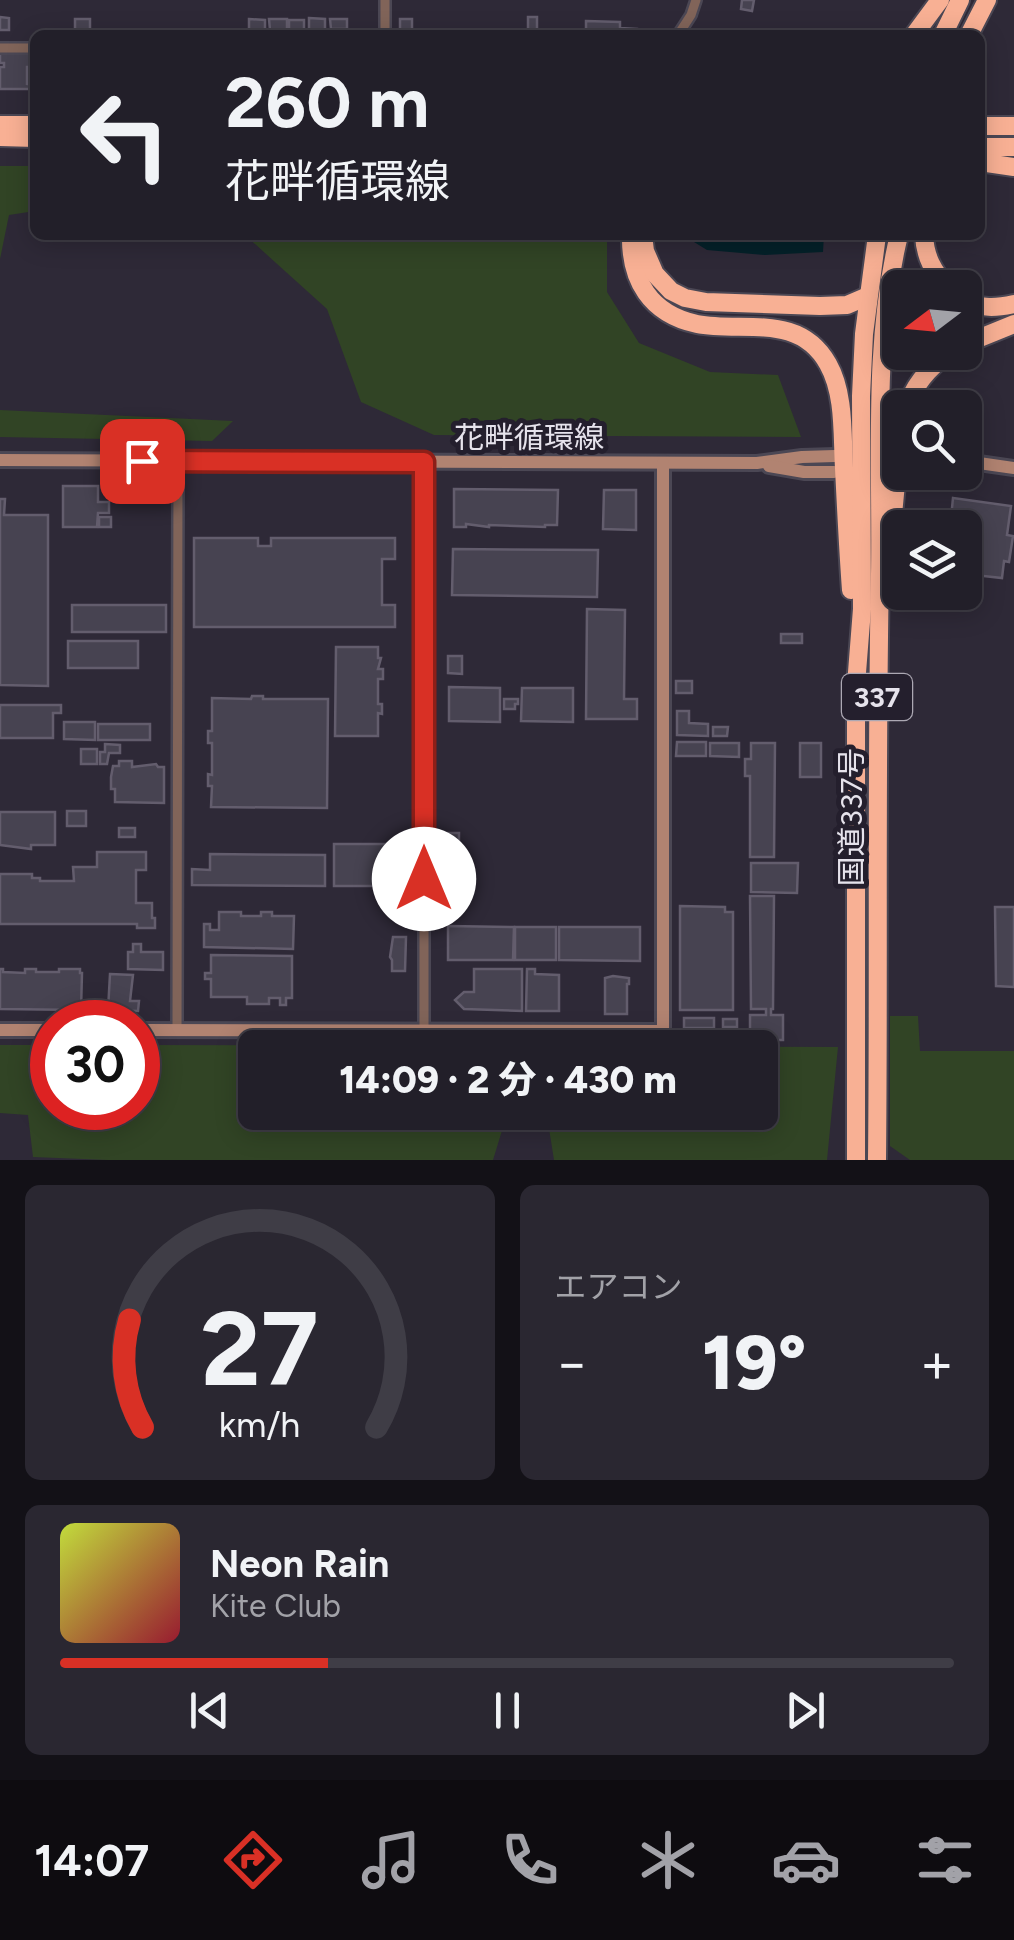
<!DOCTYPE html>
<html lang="ja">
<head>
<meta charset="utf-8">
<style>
  :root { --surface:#221f29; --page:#2a2731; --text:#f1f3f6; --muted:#a2a2a8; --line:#3f3d46; --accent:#d93025 }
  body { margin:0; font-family:Figtree,"Noto Sans JP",sans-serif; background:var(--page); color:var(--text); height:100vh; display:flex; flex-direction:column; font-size:38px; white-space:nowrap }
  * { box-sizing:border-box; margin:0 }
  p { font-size:32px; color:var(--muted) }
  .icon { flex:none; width:55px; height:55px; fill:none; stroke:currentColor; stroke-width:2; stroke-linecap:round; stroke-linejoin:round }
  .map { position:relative; height:1160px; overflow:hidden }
  .sheet { display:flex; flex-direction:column; gap:25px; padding:25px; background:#131117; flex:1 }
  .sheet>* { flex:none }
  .top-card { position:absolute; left:30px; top:30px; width:955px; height:210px; border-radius:15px; box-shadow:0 5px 25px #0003,0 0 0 2px var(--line); background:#221f29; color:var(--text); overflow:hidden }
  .needle { width:65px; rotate:254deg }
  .buttons { position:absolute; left:882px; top:270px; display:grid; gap:20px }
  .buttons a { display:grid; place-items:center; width:100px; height:100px; border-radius:15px; background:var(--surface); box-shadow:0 5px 25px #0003,0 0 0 2px var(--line); font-size:50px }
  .speed { position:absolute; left:30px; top:1000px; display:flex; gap:20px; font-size:50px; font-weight:700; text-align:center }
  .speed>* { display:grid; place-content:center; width:130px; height:130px; border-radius:50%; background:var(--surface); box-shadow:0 5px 25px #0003,0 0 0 2px var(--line); line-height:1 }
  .speed .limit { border:15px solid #d22; background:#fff; color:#111 }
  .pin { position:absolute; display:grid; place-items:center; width:85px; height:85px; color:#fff; margin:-42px; border-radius:20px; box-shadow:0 5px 15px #0006 }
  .me { position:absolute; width:110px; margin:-55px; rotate:0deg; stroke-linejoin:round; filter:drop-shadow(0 0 8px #0008) }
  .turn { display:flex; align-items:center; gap:35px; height:210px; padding:0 30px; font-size:45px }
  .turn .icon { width:130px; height:130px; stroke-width:2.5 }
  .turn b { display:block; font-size:70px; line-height:85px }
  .big { font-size:75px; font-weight:800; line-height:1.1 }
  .sheet .widget { flex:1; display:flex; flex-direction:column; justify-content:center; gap:15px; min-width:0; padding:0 35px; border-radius:15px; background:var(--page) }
  .sheet .dial { align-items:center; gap:0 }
  .dial svg { height:260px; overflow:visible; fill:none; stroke:var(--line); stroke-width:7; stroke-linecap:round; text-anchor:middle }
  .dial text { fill:var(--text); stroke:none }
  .song { display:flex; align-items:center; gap:30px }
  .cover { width:120px; height:120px; border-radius:15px; background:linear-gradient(135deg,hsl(70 70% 55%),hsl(350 70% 35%)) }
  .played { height:10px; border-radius:5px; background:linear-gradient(90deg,var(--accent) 30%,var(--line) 30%) }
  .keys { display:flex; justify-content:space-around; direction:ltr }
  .heat { display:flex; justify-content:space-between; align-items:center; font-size:55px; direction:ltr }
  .sheet .tiles { flex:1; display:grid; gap:25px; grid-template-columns:1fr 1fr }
  .widget:last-child { grid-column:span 2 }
  .trip { position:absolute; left:238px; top:1030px; width:540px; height:100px; border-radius:15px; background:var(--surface); box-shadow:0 5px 25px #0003,0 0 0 2px var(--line); font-weight:800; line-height:100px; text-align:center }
  .dock { display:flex; height:160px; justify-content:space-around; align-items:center; background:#0e0c10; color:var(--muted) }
  .dock .icon { width:70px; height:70px }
  .dock .on { color:var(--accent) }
  .dock b { font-size:45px; color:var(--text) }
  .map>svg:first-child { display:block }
  .green { fill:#314425; fill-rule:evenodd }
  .water { fill:#042129 }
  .building { fill:#474351; stroke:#635d6d; stroke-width:2.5 }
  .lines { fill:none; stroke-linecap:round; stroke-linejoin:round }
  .street-casing { stroke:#4b4754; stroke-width:14 }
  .secondary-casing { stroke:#4b4754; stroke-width:18 }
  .highway-casing { stroke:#4b4754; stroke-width:22 }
  .street { stroke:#816459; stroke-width:9 }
  .secondary { stroke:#b18371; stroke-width:12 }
  .highway { stroke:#f8b094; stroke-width:18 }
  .route-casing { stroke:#8d1f18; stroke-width:25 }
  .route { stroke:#d93025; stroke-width:18 }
  .labels { text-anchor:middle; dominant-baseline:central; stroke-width:10; stroke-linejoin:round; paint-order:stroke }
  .shield { fill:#241f2d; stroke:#aca8b3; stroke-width:2.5 }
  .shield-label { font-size:28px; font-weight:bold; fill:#e6e3ec }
  .street-label { font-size:30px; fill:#e6e3ec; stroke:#241f2d }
</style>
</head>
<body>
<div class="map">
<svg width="1014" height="1160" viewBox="0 0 1014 1160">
  <rect width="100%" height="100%" fill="#2e2937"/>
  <g class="green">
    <path d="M0 166H35V211L9 215 0 259Z"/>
    <path d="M245 235H607V292L639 343 710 372 778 375 801 437 434 435 361 402 327 309Z"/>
    <path d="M0 410 233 421 212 441 0 437Z"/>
    <path d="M890 1016H918L920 1051H1014V1160H910L890 1146Z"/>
    <path d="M0 1045H52V1108H138V1045L838 1047 827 1160H554L548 1122 504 1124 493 1160H108L33 1157 28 1115 0 1113ZM255 1048H760V1112H255Z"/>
  </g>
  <path class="water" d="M693 235H701L711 240 724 235H793L798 240 804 235H824L823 252 765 255 707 250 694 242Z"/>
  <g class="building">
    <path d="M742 0H754L752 11 741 9Z"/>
    <path d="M0 17 9 18V30H0Z"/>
    <rect x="528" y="17" width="9" height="17"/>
    <path d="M309 18 325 19V30H315L314 35H309Z"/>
    <rect x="75" y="19" width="15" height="16"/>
    <path d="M249 19 265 20V30L249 33Z"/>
    <path d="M269 19H287V32H283V35H276V30H270Z"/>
    <path d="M330 19H347V29H331Z"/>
    <path d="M400 19H412V30L400 33Z"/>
    <rect x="289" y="20" width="15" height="11"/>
    <path d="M586 21 620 22V28L637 29V35H586Z"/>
    <path d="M0 52 35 53V67H27V84L35 85V89H0V67H4V63H0Z"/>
    <path d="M63 486H98V502H109V513H98L97 527H63Z"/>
    <path d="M454 489 558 490 557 525H545V527L489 525V527L466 524V527H454Z"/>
    <path d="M604 490H636V530L603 529Z"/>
    <path d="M953 498 1011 506 1007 535 1013 536 1009 562 1004 561 1002 578 965 574V528H950Z"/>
    <path d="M0 499H5L4 515H48V686L0 685Z"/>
    <rect x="99" y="517" width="12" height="10"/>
    <path d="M194 538H258V546H271V538H395V559H382V605H395V627H194Z"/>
    <path d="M453 549 598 550 597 597 452 595Z"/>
    <rect x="72" y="605" width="94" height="27"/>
    <path d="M587 609 625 610 624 699H637V719H586Z"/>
    <rect x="781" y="634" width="21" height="9"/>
    <rect x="68" y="641" width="70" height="27"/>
    <path d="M336 647H378V658H381L378 669H383V679H378V704H382V714L378 713V736H335Z"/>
    <path d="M448 656H462V674L448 673Z"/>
    <rect x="676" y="681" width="16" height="12"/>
    <path d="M449 687 500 688V722L449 721Z"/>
    <path d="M522 688H573V722L521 721Z"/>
    <path d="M252 696H263V699H328L327 808 211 807 212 786H208V774L212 775V743H208V731H212V698L251 699Z"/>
    <path d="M504 699H518V704H515V709H504Z"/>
    <path d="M0 705H61V713H53V738H0Z"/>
    <path d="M677 711H689V723L708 724V736L677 735Z"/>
    <path d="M64 722H95V740L64 739Z"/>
    <rect x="98" y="724" width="52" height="16"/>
    <path d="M713 727H728L727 736H713Z"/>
    <path d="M677 742H706V756H676Z"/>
    <path d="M710 743H739V757L710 756Z"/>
    <path d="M751 743H775L774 857H750V776H745V759H751Z"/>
    <rect x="800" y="743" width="21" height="34"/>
    <path d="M105 744 120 745V753H109L107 764H100V752H105Z"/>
    <rect x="81" y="749" width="16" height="15"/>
    <path d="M119 761H132V767L156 764 158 767H164V803L115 802V789H111V777L113 766H119Z"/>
    <rect x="67" y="811" width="19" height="15"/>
    <path d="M0 812H55V845H31V849L0 845Z"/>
    <rect x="119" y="828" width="16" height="9"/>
    <rect x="442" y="833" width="17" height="33"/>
    <path d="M334 844H388L389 876H383V886H334Z"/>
    <path d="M97 852H146V870H136V903H152V918H155V928H137V924H0V874H32V878H40V881H74L73 867H97Z"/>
    <path d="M210 854 325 855V886L192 885V869L210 870Z"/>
    <path d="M751 863H798L797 893 751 892Z"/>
    <path d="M750 896H774L773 1009H771V1015H783V1040H750V1015H766V1009H751Z"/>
    <path d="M680 906 725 907V912H733V1010H680Z"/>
    <path d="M995 907H1014V987L996 986Z"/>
    <path d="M219 912H241V916H261V912H272V916H294L293 949 204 947V924H210V930H219Z"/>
    <path d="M448 926 514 927 513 960H448Z"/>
    <rect x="515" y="927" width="41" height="33"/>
    <path d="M559 927H640V961L559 960Z"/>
    <path d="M393 937H406L405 971H392V960L390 957Z"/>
    <path d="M133 944H141V952H163V970L128 969V952H133Z"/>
    <path d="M211 955 292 956V998H286V1005H280V998H269V1004H247V997H211V979H205V973H211Z"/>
    <path d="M0 969H3V972L25 973V969H36V972H59V969H80V973H82L81 1010 0 1009Z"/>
    <path d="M474 969H522V1011L464 1009 455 1000 464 992H474Z"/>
    <path d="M527 969H535V974L559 975V1011H526Z"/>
    <path d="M110 974 133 975 130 1001H139L138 1011 108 1010Z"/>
    <path d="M613 976 629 978V984H627V1014H605V978Z"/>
    <rect x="684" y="1018" width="30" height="10"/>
    <rect x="723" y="1019" width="14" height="8"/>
  </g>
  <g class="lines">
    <defs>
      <g id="street">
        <path d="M385 35V0"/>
        <path d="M678 35 691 15 696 0"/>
        <path d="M0 48H35"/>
        <path d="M424 462V1030"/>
        <path d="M177 1030 178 461"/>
      </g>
      <g id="secondary">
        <path d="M0 460 757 463 802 457 835 456"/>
        <path d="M965 461 1014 468"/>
        <path d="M769 466 804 472H834"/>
        <path d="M0 1030H52"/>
        <path d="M138 1030 663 1031V463"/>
      </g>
      <g id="highway">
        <path d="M914 35 940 0"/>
        <path d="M943 35 960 0"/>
        <path d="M969 35 987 0"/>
        <path d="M0 125H35"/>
        <path d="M980 126H1014"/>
        <path d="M0 137 35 138"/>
        <path d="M980 147H1014"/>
        <path d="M980 162 1014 167"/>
        <path d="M631 235C630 280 650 314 697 324 743 333 799 312 828 364 845 394 842 435 844 468 846 509 848 549 851 590"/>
        <path d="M643 235 645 251 655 274 671 291 685 298 706 302 820 306 847 305 868 296"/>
        <path d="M924 235C925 257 933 271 948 288"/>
        <path d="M965 300C981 309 996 308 1014 304"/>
        <path d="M965 344 1014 324"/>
        <path d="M907 408C913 385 931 366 950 352"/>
        <path d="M890 546 900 442"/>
        <path d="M856 1160V685L862 609 861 396 864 334 877 235"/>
        <path d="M877 1160C879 965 876 770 880 575 882 463 872 346 899 235"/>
      </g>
    </defs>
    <use href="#street" class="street-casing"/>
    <use href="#secondary" class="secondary-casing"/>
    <use href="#highway" class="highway-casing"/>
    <use href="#street" class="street"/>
    <use href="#secondary" class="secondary"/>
    <use href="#highway" class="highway"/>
  </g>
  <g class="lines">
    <defs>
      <path id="route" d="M142 461 424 462V879"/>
    </defs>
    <use href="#route" class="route-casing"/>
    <use href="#route" class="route"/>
  </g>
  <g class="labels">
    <rect class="shield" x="842" y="674" width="70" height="46" rx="8"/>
    <g class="shield-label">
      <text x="877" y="697">337</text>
    </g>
    <g class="street-label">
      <text x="529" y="437">花畔循環線</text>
      <text transform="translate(851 817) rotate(-90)">国道337号</text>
    </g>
  </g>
</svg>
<div class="buttons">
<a><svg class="needle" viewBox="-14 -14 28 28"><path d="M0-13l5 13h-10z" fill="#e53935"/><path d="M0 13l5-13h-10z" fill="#a2a2a8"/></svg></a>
<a><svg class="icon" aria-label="search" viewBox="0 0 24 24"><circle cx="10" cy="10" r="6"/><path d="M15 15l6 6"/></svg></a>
<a><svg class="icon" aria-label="layers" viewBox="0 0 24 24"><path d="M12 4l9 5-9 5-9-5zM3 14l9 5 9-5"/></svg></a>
</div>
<div class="speed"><div class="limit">30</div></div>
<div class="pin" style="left:142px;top:461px;background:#d93025"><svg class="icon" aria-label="arrive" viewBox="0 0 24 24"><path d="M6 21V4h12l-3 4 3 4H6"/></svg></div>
<svg class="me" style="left:424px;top:879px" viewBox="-20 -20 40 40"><circle r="19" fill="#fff"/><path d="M0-13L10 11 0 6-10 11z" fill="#d93025"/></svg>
<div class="trip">14:09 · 2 分 · 430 m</div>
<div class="top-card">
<div class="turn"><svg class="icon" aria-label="left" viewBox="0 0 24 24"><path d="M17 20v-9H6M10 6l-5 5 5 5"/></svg><div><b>260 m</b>花畔循環線</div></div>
</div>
</div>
<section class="sheet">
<div class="tiles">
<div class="widget dial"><svg viewBox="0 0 100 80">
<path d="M14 69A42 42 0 1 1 86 69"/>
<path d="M14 69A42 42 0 0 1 10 36" stroke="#d93025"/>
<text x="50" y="56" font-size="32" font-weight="700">27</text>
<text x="50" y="72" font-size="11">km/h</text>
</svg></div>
<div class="widget"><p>エアコン</p>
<div class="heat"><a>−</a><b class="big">19°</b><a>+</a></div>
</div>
<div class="widget">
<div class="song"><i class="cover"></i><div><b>Neon Rain</b><p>Kite Club</p></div></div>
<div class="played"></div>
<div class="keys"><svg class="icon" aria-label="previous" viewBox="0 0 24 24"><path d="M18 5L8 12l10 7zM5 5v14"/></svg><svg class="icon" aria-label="pause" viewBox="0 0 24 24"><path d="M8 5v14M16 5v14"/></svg><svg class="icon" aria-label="next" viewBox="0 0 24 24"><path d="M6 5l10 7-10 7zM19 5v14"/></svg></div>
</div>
</div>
</section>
<nav class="dock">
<b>14:07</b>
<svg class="icon on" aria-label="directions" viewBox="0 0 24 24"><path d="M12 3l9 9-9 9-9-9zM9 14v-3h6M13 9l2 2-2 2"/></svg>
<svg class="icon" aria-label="music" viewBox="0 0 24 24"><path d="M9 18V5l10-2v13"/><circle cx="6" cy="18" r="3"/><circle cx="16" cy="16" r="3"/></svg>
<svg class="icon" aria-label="phone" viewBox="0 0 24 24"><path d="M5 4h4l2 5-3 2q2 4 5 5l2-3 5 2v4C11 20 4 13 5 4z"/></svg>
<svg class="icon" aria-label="climate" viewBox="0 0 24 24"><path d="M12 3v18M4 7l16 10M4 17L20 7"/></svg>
<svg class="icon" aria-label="car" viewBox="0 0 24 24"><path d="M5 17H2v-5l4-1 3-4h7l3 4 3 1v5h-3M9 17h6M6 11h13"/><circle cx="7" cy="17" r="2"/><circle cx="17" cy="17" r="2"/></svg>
<svg class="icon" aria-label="filters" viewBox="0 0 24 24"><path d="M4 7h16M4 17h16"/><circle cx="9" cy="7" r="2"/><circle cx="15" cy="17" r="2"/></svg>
</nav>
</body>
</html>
